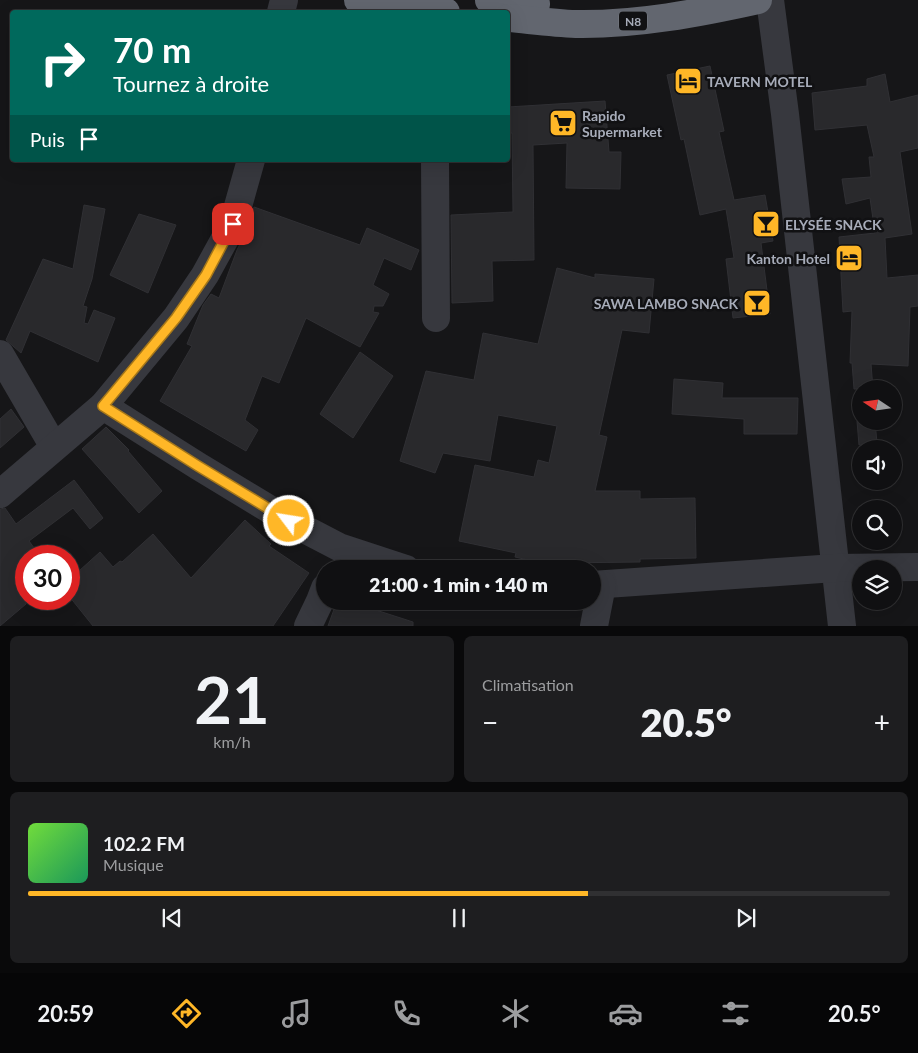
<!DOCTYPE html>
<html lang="fr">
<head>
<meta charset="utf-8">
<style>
  :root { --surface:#101012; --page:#1e1e20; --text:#f1f3f6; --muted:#9c9d9f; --line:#303032; --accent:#ffb727 }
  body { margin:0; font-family:Lato,sans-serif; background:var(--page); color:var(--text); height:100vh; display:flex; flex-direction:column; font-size:19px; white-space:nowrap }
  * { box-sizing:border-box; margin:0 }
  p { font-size:16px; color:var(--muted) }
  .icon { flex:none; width:28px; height:28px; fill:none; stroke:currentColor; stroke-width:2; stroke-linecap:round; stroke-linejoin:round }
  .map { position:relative; height:626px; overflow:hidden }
  .side { display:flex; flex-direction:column; gap:10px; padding:10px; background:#09090a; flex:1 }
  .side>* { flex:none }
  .hud { position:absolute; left:10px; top:10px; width:500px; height:152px; border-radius:5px; box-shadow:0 5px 20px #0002,0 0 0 1px var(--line); background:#00695c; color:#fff; overflow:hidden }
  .needle { width:32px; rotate:283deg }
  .tools { position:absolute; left:852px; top:380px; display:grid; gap:10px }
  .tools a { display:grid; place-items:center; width:50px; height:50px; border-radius:50%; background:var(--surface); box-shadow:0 5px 20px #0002,0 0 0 1px var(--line); font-size:25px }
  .speed { position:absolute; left:15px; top:545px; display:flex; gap:10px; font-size:25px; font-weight:700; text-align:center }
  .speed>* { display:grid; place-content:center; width:65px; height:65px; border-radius:50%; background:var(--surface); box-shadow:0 5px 20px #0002,0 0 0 1px var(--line); line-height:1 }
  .speed .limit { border:8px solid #d22; background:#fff; color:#111 }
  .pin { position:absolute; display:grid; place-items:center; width:42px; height:42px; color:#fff; margin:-21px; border-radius:10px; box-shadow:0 2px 8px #0006 }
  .me { position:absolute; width:55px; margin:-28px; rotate:301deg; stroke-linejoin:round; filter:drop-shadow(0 0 4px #0008) }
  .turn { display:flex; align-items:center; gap:18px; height:105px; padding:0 20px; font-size:22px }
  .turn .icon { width:65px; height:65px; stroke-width:2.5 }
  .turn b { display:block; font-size:35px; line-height:42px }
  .then { display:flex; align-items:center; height:48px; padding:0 20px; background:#0003; gap:10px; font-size:19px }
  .big { font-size:38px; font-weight:800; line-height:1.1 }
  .side .widget { flex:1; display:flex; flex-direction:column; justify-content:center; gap:8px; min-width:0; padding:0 18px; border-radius:8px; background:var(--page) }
  .side .dial { align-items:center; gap:0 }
  .dial b { font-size:65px; line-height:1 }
  .song { display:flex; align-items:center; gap:15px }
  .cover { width:60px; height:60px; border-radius:8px; background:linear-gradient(135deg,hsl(100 70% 55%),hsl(150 70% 35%)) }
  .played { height:5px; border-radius:2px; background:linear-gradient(90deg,var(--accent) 65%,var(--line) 65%) }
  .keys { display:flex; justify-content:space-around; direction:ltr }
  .heat { display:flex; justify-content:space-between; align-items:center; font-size:28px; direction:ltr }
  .side .tiles { flex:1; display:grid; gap:10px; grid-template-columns:1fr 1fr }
  .widget:last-child { grid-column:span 2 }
  .trip { position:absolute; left:316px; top:560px; width:285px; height:50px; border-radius:25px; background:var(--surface); box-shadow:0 5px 20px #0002,0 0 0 1px var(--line); font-weight:800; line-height:50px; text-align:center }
  .dock { display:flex; height:80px; justify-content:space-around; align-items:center; background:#060607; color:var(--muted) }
  .dock .icon { width:35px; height:35px }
  .dock .current { color:var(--accent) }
  .dock b { font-size:22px; color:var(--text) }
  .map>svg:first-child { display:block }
  .building { fill:#29292c; stroke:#303034 }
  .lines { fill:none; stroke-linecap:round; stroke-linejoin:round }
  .minor { stroke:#37383e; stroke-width:28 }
  .highway { stroke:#62666f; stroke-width:28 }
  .route-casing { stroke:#a67719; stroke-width:12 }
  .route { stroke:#ffb727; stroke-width:9 }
  .labels { text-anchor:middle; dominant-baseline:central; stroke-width:5; stroke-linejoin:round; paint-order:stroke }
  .shield { fill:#111113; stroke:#7a7e87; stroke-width:1 }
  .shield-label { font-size:12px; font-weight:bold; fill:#a7acb9 }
  .poi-label { font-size:14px; font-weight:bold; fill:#a7acb9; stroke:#111113; text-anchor:start }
</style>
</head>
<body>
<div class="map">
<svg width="918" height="626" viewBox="0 0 918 626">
  <rect width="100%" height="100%" fill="#161618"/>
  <g class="building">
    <path d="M710 66 724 131 719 132 734 200 765 195 773 241 761 243 770 314 733 318 726 259 734 258 726 209 700 215 684 139 681 140 667 75Z"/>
    <path d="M885 74 890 102 918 95V148L900 152 912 234 885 238 887 278 918 275V306L910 307 908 366 871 364 873 389H854L852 363H850L852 311 843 312 839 237 875 233 870 198 846 204 842 179 871 177 869 157H874L867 125 815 130 812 93 867 86V79Z"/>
    <path d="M605 101 609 152H621L620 189 566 188 567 143 533 145 534 260 492 261 493 301 452 303 451 215 513 212 512 133H508V107Z"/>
    <path d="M84 205 105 209 92 279 83 306 87 307 84 323 88 324 94 310 115 318 98 362 30 331 21 353 6 340 43 259 73 269Z"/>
    <path d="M254 207 360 245 367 228 419 250 411 270 384 258 373 285 389 294 383 306H374L373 312 379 313 360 347 306 318 279 383 262 376 245 420 258 430 246 451 160 401 192 346 187 344 203 305 211 294 219 298 237 250 248 228Z"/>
    <path d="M139 214 176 225 148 293 110 275Z"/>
    <path d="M557 268 595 278V274L654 279 649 333 622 330 599 435 607 437 595 491H640V499L695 498 696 558 640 559V562L555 563 554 566 515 557 516 553 459 541 475 465 534 477 538 460 549 463 557 426 498 415 490 461 443 453 435 473 400 461 426 371 474 380 483 333 538 344Z"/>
    <path d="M360 352 393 376 353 438 320 414Z"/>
    <path d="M674 379 723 383 722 398H798L797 434H744V419L672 414Z"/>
    <path d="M11 409 24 427 0 448V419Z"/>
    <path d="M857 421H875L877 443 859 445Z"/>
    <path d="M106 427 129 450 128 451 162 491 139 513 82 449Z"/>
    <path d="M74 480 103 518 90 529 73 508 29 541 40 556H26V604L0 626V509L5 508 16 524Z"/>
    <path d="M245 520 271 544 269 546 309 573 273 626H93L69 596V580L100 552 113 567 120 561 122 562 153 534 191 578Z"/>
    <path d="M337 601H348L413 622V626H328Z"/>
  </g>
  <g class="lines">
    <g class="minor">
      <path d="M770 0 785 114 842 626"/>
      <path d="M281 12 284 0"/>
      <path d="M435 160 436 318"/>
      <path d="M0 354 54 447"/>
      <path d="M103 406 198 466 289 521 339 547 406 569"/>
      <path d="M0 494 103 406 176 318 205 275 233 224 251 160"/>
      <path d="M592 585 835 568 918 567"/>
      <path d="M308 626 320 601 325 588"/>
      <path d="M594 626 602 585"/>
    </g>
    <g class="highway">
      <path d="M358 0 446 12"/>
      <path d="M489 0 536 4"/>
      <path d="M508 18C530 20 553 23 576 24 637 25 699 13 758 0"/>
    </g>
  </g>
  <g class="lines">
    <defs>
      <path id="route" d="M233 224 206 275 176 318 103 406 198 466 289 521"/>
    </defs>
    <use href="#route" class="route-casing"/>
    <use href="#route" class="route"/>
  </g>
  <defs>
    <symbol id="hotel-square" viewBox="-11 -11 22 22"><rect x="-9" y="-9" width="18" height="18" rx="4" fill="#ffb727" stroke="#111113"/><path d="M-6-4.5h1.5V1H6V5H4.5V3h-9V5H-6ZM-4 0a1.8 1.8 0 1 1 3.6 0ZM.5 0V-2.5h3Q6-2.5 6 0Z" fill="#111"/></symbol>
    <symbol id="supermarket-square" viewBox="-11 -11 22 22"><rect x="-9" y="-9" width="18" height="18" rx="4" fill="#ffb727" stroke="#111113"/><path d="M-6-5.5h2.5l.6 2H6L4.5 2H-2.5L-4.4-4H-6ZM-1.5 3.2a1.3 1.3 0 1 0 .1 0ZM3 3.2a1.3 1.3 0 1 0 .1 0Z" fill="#111"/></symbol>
    <symbol id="bar-square" viewBox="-11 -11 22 22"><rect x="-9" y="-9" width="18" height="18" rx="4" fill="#ffb727" stroke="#111113"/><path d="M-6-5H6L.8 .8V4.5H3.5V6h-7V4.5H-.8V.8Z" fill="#111"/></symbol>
  </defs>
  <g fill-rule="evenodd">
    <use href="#hotel-square" x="672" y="65" width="32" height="32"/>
    <use href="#supermarket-square" x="547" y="107" width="32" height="32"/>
    <use href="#bar-square" x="750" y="208" width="32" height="32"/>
    <use href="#hotel-square" x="833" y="242" width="32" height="32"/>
    <use href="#bar-square" x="741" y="287" width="32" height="32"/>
  </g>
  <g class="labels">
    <rect class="shield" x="619" y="11.5" width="28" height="19" rx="4"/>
    <g class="shield-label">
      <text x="633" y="21">N8</text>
    </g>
    <g class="poi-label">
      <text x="707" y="81">TAVERN MOTEL</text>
      <text x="582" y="115">Rapido<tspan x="582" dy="16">Supermarket</tspan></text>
      <text x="785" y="224">ELYSÉE SNACK</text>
      <text x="830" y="258" text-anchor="end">Kanton Hotel</text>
      <text x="738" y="303" text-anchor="end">SAWA LAMBO SNACK</text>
    </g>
  </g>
</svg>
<div class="tools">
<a><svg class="needle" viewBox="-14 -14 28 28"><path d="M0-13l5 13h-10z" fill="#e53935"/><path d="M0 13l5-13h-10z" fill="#9c9d9f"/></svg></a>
<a><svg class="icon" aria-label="sound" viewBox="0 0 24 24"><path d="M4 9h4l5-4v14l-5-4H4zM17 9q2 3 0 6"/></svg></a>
<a><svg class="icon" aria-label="search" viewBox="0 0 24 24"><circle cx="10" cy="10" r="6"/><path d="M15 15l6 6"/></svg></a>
<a><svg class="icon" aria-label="layers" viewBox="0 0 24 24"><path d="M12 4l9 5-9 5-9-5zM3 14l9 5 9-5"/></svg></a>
</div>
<div class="speed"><div class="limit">30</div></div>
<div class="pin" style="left:233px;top:224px;background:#d93025"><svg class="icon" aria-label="arrive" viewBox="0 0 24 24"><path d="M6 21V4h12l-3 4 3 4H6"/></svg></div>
<svg class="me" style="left:289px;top:521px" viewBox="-20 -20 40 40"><circle r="17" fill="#ffb727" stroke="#fff" stroke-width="3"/><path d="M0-11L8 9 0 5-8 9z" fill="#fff"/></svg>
<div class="trip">21:00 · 1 min · 140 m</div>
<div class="hud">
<div class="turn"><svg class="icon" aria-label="right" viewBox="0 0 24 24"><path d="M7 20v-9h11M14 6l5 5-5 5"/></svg><div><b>70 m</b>Tournez à droite</div></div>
<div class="then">Puis<svg class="icon" aria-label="arrive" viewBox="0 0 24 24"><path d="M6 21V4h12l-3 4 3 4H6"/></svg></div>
</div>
</div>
<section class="side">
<div class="tiles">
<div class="widget dial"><b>21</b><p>km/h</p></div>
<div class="widget"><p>Climatisation</p>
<div class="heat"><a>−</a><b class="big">20.5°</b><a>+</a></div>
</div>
<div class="widget">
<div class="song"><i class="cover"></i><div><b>102.2 FM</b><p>Musique</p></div></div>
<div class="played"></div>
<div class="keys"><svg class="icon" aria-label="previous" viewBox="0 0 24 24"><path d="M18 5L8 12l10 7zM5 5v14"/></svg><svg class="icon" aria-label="pause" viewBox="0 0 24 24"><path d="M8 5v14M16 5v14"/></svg><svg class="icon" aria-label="next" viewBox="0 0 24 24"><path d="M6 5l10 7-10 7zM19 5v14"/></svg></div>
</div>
</div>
</section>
<nav class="dock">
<b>20:59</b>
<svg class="icon current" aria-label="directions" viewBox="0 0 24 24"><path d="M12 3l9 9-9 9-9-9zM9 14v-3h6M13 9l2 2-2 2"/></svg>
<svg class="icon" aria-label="music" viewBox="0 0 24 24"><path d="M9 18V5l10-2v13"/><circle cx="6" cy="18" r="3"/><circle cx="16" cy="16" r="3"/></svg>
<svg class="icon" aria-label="phone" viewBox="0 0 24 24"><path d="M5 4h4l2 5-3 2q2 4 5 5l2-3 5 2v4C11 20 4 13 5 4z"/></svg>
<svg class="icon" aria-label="climate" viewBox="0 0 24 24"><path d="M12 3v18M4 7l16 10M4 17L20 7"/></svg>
<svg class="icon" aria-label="car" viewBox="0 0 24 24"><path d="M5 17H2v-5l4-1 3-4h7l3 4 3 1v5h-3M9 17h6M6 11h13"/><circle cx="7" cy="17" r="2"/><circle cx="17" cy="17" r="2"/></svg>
<svg class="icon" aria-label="filters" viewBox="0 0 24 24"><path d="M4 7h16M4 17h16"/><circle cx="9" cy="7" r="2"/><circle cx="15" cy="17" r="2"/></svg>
<b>20.5°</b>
</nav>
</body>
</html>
